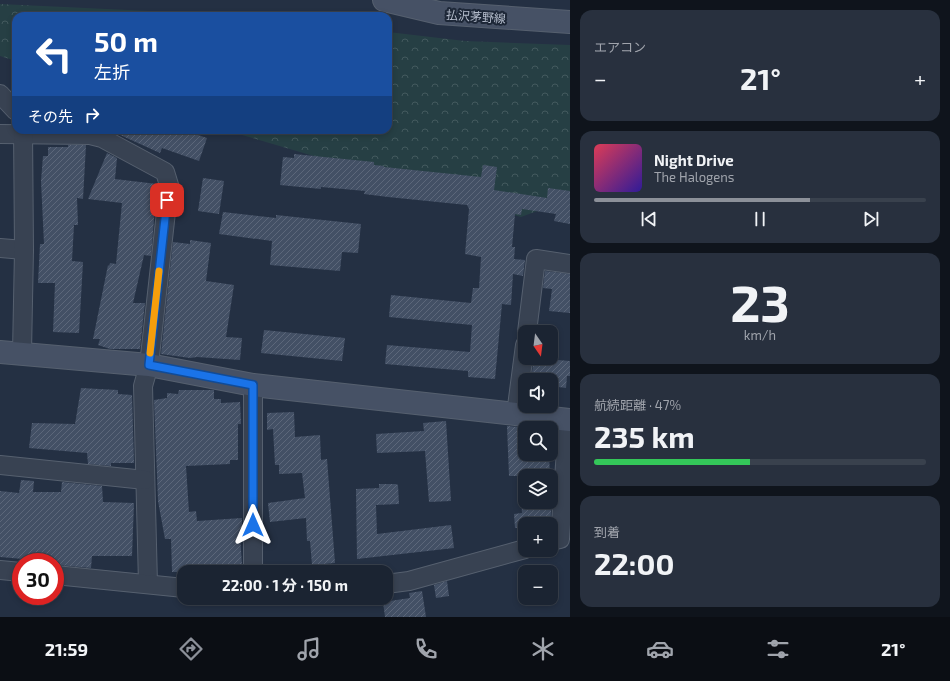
<!DOCTYPE html>
<html lang="ja">
<head>
<meta charset="utf-8">
<style>
  :root { --surface:#1b2432; --page:#28303e; --text:#f1f3f6; --muted:#a0a4ac; --line:#39414d; --accent:#8c9099 }
  body { margin:0; font-family:"Exo 2","Noto Sans JP",sans-serif; background:var(--page); color:var(--text); height:100vh; display:flex; flex-direction:column; font-size:15px; white-space:nowrap }
  * { box-sizing:border-box; margin:0 }
  p { font-size:13px; color:var(--muted) }
  .icon { flex:none; width:22px; height:22px; fill:none; stroke:currentColor; stroke-width:2; stroke-linecap:round; stroke-linejoin:round }
  .map { position:relative; flex:1; overflow:hidden }
  .sheet { display:flex; flex-direction:column; gap:10px; padding:10px; background:#0f141c; width:380px }
  .sheet>* { flex:none }
  .top-card { position:absolute; left:12px; top:12px; width:380px; height:122px; border-radius:12px; box-shadow:0 2px 6px #0003,0 0 0 1px var(--line); background:#1a4fa0; color:#fff; overflow:hidden }
  .needle { width:26px; rotate:166deg }
  .buttons { position:absolute; left:518px; top:325px; display:grid; gap:8px }
  .buttons a { display:grid; place-items:center; width:40px; height:40px; border-radius:8px; background:var(--surface); box-shadow:0 2px 6px #0003,0 0 0 1px var(--line); font-size:20px }
  .speed { position:absolute; left:12px; top:553px; display:flex; gap:8px; font-size:20px; font-weight:700; text-align:center }
  .speed>* { display:grid; place-content:center; width:52px; height:52px; border-radius:50%; background:var(--surface); box-shadow:0 2px 6px #0003,0 0 0 1px var(--line); line-height:1 }
  .speed .limit { border:6px solid #d22; background:#fff; color:#111 }
  .pin { position:absolute; display:grid; place-items:center; width:34px; height:34px; color:#fff; margin:-17px; border-radius:8px; box-shadow:0 2px 6px #0006 }
  .me { position:absolute; width:44px; margin:-22px; rotate:0deg; stroke-linejoin:round; filter:drop-shadow(0 0 3px #0008) }
  .turn { display:flex; align-items:center; gap:14px; height:84px; padding:0 16px; font-size:18px }
  .turn .icon { width:52px; height:52px; stroke-width:2.5 }
  .turn b { display:block; font-size:28px; line-height:34px }
  .then { display:flex; align-items:center; height:38px; padding:0 16px; background:#0003; gap:8px; font-size:15px }
  .big { font-size:30px; font-weight:700; line-height:1.1 }
  .sheet .widget { flex:1; display:flex; flex-direction:column; justify-content:center; gap:6px; min-width:0; padding:0 14px; border-radius:12px; background:var(--page) }
  .sheet .dial { align-items:center; gap:0 }
  .dial b { font-size:52px; line-height:1 }
  .song { display:flex; align-items:center; gap:12px }
  .cover { width:48px; height:48px; border-radius:6px; background:linear-gradient(135deg,hsl(350 70% 55%),hsl(250 70% 35%)) }
  .played { height:4px; border-radius:2px; background:linear-gradient(90deg,var(--accent) 65%,var(--line) 65%) }
  .keys { display:flex; justify-content:space-around; direction:ltr }
  .heat { display:flex; justify-content:space-between; align-items:center; font-size:22px; direction:ltr }
  .charge { height:6px; border-radius:3px; background:linear-gradient(90deg,#34c759 47%,var(--line) 0) }
  .trip { position:absolute; left:177px; top:565px; width:216px; height:40px; border-radius:12px; background:var(--surface); box-shadow:0 2px 6px #0003,0 0 0 1px var(--line); font-weight:700; line-height:40px; text-align:center }
  .dock { display:flex; height:64px; justify-content:space-around; align-items:center; background:#0b0e14; color:var(--muted) }
  .dock .icon { width:28px; height:28px }
  .dock .active { color:var(--accent) }
  .dock b { font-size:18px; color:var(--text) }
  main { display:flex; flex:1; min-height:0 }
  .map>svg:first-child { display:block }
  .forest { fill:url(#forest-crowns) }
  .building { fill:url(#building-hatch) }
  .lines { fill:none; stroke-linecap:round; stroke-linejoin:round }
  .street-casing { stroke:#56606f; stroke-width:20 }
  .secondary-casing { stroke:#56606f; stroke-width:24 }
  .street { stroke:#384252; stroke-width:18 }
  .secondary { stroke:#465165; stroke-width:22 }
  .route-casing { stroke:#114b97; stroke-width:10 }
  .route { stroke:#1a73e8; stroke-width:7 }
  .slow { stroke:#f59e0b; stroke-width:7 }
  .labels { text-anchor:middle; dominant-baseline:central; stroke-width:4; stroke-linejoin:round; paint-order:stroke }
  .street-label { font-size:12px; fill:#b5bdcc; stroke:#1d2737 }
</style>
</head>
<body>
<main>
<div class="map">
<svg width="570" height="617" viewBox="0 0 570 617">
  <defs>
    <pattern id="forest-crowns" width="20" height="18" patternUnits="userSpaceOnUse"><rect width="20" height="18" fill="#263f44"/><path d="M2 6a3 3 0 1 1 6 0M12 15a3 3 0 1 1 6 0" fill="none" stroke="#43595e"/></pattern>
    <pattern id="building-hatch" width="6" height="6" patternUnits="userSpaceOnUse"><rect width="6" height="6" fill="#435065"/><path d="M-1 1l2-2M0 6l6-6M5 7l2-2" fill="none" stroke="#5c677a"/></pattern>
  </defs>
  <rect width="100%" height="100%" fill="#243043"/>
  <g class="forest">
    <path d="M0 4 258 16H16V61L0 56Z"/>
    <path d="M388 32 465 41 570 45V199L521 217 225 130H388Z"/>
  </g>
  <g class="building">
    <path d="M109 130H183L207 138 199 161 162 148 160 153Z"/>
    <path d="M68 145H86L83 199 77 198 78 225H74L72 261 83 262 79 333 53 332 55 283H38L40 244H44L41 181 43 156H48V147H68Z"/>
    <path d="M107 153 117 158 115 179 157 184 151 256 144 255 133 303H145L140 349H110L98 345 100 339H93L108 265 109 266 110 263 116 264 122 203 88 199Z"/>
    <path d="M294 154 374 162V165L384 166V167L481 177 483 165 497 167 494 190 547 198 548 188 570 191V224L554 221 556 214 522 209 521 215 515 214 512 247H515L514 259 525 260 523 276 513 274 511 305 502 304 495 379 468 377V371L385 364 387 345 470 352 472 325 389 317 391 295 471 303 473 288H479L481 257 465 254 469 209 467 205 388 197 364 194 365 191 321 187V189L280 185 283 157 294 158Z"/>
    <path d="M203 178 224 181 219 214 198 211Z"/>
    <path d="M223 212 276 218V215L361 224 358 253 342 252 340 271 270 265 272 241 219 234Z"/>
    <path d="M190 240 211 243 206 281 234 285 226 337 242 338 240 360 197 357 190 358 161 354 173 242 190 244Z"/>
    <path d="M545 271 570 274V313L549 311 552 289 543 288Z"/>
    <path d="M264 330 345 338 342 361 261 353Z"/>
    <path d="M534 358 570 361V376H567L566 388 551 386V380H531Z"/>
    <path d="M81 388 118 390V394L132 395 134 463H111V466L88 464 87 453 29 448 32 423 75 424Z"/>
    <path d="M179 390H214V399H221V403L240 402 241 424H238V460H230V464L186 466 189 512 196 511 197 521 242 518V534H240L242 565H232V572H172L171 539H165L158 501 154 400 167 398V393L178 394Z"/>
    <path d="M294 412 295 437 320 435 321 460 327 459 335 563 312 565 310 541H307L306 518 270 522 268 503 305 498 302 473 279 474V465H275L273 429 267 430V413Z"/>
    <path d="M446 421 451 501 429 502 425 451 377 453 376 434 424 431 423 423Z"/>
    <path d="M507 426 529 428H525V454H549L550 476H525V502H551V485L552 501 550 524H525V527L515 528 514 514 522 513 520 476H509Z"/>
    <path d="M21 480 34 481 33 492H61L62 482 102 486 103 502 134 503 132 556H92L91 568 58 565V562L0 557V491L19 493Z"/>
    <path d="M379 484H396L398 485 399 504 376 505 377 534 451 525 454 548 357 559 356 489 379 488Z"/>
    <path d="M447 581 449 596 436 598 434 585Z"/>
    <path d="M422 591 426 617H385L383 602 410 598 409 593Z"/>
  </g>
  <g class="lines">
    <defs>
      <g id="street">
        <path d="M0 94 16 111"/>
        <path d="M0 134 90 135 102 138 165 172 169 185 149 365 143 386 148 584"/>
        <path d="M0 248 24 250"/>
        <path d="M527 332 536 259 570 264"/>
        <path d="M22 353 24 250 23 130"/>
        <path d="M253 385V572"/>
        <path d="M516 414 525 345"/>
        <path d="M0 465 145 480"/>
        <path d="M551 541 560 539 568 420"/>
        <path d="M0 570 21 572"/>
        <path d="M55 575 184 588"/>
        <path d="M386 584 409 581 525 549"/>
      </g>
      <g id="secondary">
        <path d="M384 0 439 13 570 22"/>
        <path d="M0 352 149 365 253 385 570 420"/>
      </g>
    </defs>
    <use href="#street" class="street-casing"/>
    <use href="#secondary" class="secondary-casing"/>
    <use href="#street" class="street"/>
    <use href="#secondary" class="secondary"/>
  </g>
  <g class="lines">
    <defs>
      <path id="route" d="M167 200 149 365 253 385V525"/>
    </defs>
    <use href="#route" class="route-casing"/>
    <use href="#route" class="route"/>
    <path class="slow" d="M150 353 159 271"/>
  </g>
  <g class="labels">
    <g class="street-label">
      <text transform="translate(476 16) rotate(4)">払沢茅野線</text>
    </g>
  </g>
</svg>
<div class="buttons">
<a><svg class="needle" viewBox="-14 -14 28 28"><path d="M0-13l5 13h-10z" fill="#e53935"/><path d="M0 13l5-13h-10z" fill="#a0a4ac"/></svg></a>
<a><svg class="icon" aria-label="sound" viewBox="0 0 24 24"><path d="M4 9h4l5-4v14l-5-4H4zM17 9q2 3 0 6"/></svg></a>
<a><svg class="icon" aria-label="search" viewBox="0 0 24 24"><circle cx="10" cy="10" r="6"/><path d="M15 15l6 6"/></svg></a>
<a><svg class="icon" aria-label="layers" viewBox="0 0 24 24"><path d="M12 4l9 5-9 5-9-5zM3 14l9 5 9-5"/></svg></a>
<a>+</a>
<a>−</a>
</div>
<div class="speed"><div class="limit">30</div></div>
<div class="pin" style="left:167px;top:200px;background:#d93025"><svg class="icon" aria-label="arrive" viewBox="0 0 24 24"><path d="M6 21V4h12l-3 4 3 4H6"/></svg></div>
<svg class="me" style="left:253px;top:525px" viewBox="-20 -20 40 40"><path d="M0-17L14 15 0 8-14 15z" fill="#1a73e8" stroke="#fff" stroke-width="4"/></svg>
<div class="trip">22:00 · 1 分 · 150 m</div>
<div class="top-card">
<div class="turn"><svg class="icon" aria-label="left" viewBox="0 0 24 24"><path d="M17 20v-9H6M10 6l-5 5 5 5"/></svg><div><b>50 m</b>左折</div></div>
<div class="then">その先<svg class="icon" aria-label="right" viewBox="0 0 24 24"><path d="M7 20v-9h11M14 6l5 5-5 5"/></svg></div>
</div>
</div>
<section class="sheet">
<div class="widget"><p>エアコン</p>
<div class="heat"><a>−</a><b class="big">21°</b><a>+</a></div>
</div>
<div class="widget">
<div class="song"><i class="cover"></i><div><b>Night Drive</b><p>The Halogens</p></div></div>
<div class="played"></div>
<div class="keys"><svg class="icon" aria-label="previous" viewBox="0 0 24 24"><path d="M18 5L8 12l10 7zM5 5v14"/></svg><svg class="icon" aria-label="pause" viewBox="0 0 24 24"><path d="M8 5v14M16 5v14"/></svg><svg class="icon" aria-label="next" viewBox="0 0 24 24"><path d="M6 5l10 7-10 7zM19 5v14"/></svg></div>
</div>
<div class="widget dial"><b>23</b><p>km/h</p></div>
<div class="widget"><p>航続距離 · 47%</p><b class="big">235 km</b><div class="charge"></div></div>
<div class="widget"><p>到着</p><b class="big">22:00</b></div>
</section>
</main>
<nav class="dock">
<b>21:59</b>
<svg class="icon active" aria-label="directions" viewBox="0 0 24 24"><path d="M12 3l9 9-9 9-9-9zM9 14v-3h6M13 9l2 2-2 2"/></svg>
<svg class="icon" aria-label="music" viewBox="0 0 24 24"><path d="M9 18V5l10-2v13"/><circle cx="6" cy="18" r="3"/><circle cx="16" cy="16" r="3"/></svg>
<svg class="icon" aria-label="phone" viewBox="0 0 24 24"><path d="M5 4h4l2 5-3 2q2 4 5 5l2-3 5 2v4C11 20 4 13 5 4z"/></svg>
<svg class="icon" aria-label="climate" viewBox="0 0 24 24"><path d="M12 3v18M4 7l16 10M4 17L20 7"/></svg>
<svg class="icon" aria-label="car" viewBox="0 0 24 24"><path d="M5 17H2v-5l4-1 3-4h7l3 4 3 1v5h-3M9 17h6M6 11h13"/><circle cx="7" cy="17" r="2"/><circle cx="17" cy="17" r="2"/></svg>
<svg class="icon" aria-label="filters" viewBox="0 0 24 24"><path d="M4 7h16M4 17h16"/><circle cx="9" cy="7" r="2"/><circle cx="15" cy="17" r="2"/></svg>
<b>21°</b>
</nav>
</body>
</html>
